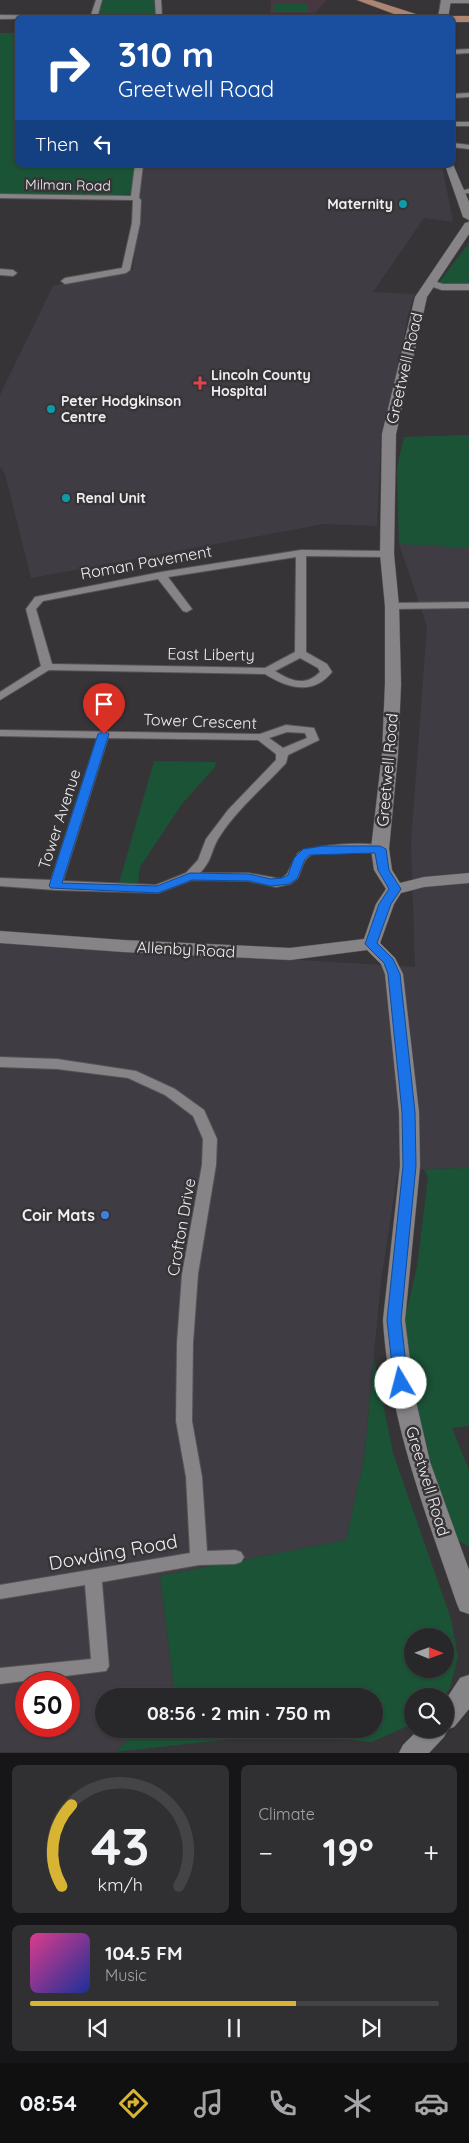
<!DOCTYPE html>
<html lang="en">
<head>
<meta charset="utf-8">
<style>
  :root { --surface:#282729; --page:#302f31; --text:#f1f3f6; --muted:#a5a5a8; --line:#444446; --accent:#d8b434 }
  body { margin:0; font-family:Quicksand,sans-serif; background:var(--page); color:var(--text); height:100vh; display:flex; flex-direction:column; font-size:19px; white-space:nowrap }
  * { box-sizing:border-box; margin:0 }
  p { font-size:16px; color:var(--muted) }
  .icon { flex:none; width:28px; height:28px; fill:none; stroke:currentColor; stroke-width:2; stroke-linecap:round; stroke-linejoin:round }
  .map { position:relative; height:1753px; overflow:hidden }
  .side { display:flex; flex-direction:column; gap:12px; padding:12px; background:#161517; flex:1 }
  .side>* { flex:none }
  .banner { position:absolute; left:15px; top:15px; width:440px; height:152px; border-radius:8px; box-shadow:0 1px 4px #0004,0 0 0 1px var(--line); background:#1a4fa0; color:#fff; overflow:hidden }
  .needle { width:32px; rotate:91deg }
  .tools { position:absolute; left:404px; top:1628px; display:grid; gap:10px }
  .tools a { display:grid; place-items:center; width:50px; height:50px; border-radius:50%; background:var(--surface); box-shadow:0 1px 4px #0004,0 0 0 1px var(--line); font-size:25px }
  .speed { position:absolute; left:15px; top:1672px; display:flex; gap:10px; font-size:25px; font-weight:700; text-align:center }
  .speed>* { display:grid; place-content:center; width:65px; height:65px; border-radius:50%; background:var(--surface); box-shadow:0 1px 4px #0004,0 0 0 1px var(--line); line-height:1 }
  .speed .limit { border:8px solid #d22; background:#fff; color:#111 }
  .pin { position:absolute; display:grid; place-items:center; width:42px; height:42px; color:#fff; margin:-51px -21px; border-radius:50% 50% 50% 0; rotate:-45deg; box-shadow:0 0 5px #0007 }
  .pin .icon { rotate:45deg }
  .me { position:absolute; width:55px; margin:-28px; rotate:352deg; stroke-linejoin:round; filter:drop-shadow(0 0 4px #0008) }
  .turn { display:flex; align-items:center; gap:18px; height:105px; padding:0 20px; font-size:22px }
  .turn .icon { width:65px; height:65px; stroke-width:2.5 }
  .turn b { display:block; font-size:35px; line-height:42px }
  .then { display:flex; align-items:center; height:48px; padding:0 20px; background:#0003; gap:10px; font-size:19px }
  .big { font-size:38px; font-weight:700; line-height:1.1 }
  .side .widget { flex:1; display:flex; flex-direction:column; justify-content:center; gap:8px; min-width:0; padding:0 18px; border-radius:8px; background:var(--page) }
  .side .dial { align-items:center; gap:0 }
  .dial svg { height:130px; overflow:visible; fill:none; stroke:var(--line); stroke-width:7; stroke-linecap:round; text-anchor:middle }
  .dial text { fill:var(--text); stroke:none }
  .song { display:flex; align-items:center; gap:15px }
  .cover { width:60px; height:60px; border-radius:8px; background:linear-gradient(135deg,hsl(330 70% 55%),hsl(230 70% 35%)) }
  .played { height:5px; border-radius:2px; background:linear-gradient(90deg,var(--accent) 65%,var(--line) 65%) }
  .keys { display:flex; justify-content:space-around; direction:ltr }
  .heat { display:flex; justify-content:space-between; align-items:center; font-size:28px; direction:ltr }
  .side .tiles { flex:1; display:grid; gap:12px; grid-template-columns:1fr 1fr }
  .widget:last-child { grid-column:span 2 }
  .trip { position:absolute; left:95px; top:1688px; width:288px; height:50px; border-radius:25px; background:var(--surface); box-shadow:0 1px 4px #0004,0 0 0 1px var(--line); font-weight:700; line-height:50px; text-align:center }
  .dock { display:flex; height:80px; justify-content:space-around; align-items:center; background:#101010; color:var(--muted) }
  .dock .icon { width:35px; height:35px }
  .dock .on { color:var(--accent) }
  .dock b { font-size:22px; color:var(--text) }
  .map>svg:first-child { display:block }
  .built { fill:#403c44; fill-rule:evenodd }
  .education { fill:#483641 }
  .green { fill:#1b5336; fill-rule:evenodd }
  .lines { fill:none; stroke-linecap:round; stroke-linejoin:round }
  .street-casing { stroke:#545355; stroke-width:2 }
  .secondary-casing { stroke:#545355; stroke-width:1 }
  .primary-casing { stroke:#545355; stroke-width:1 }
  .street { fill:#868487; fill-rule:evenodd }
  .secondary { fill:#868487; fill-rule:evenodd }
  .primary { fill:#ae8571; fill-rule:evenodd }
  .route { fill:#1a73e8; stroke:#114b97 }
  .culture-dot { fill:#0f9aa8; stroke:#363437; stroke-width:2 }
  .health-dot { fill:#e0444e; stroke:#363437; stroke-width:2 }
  .shop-dot { fill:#3f7fe0; stroke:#363437; stroke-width:2 }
  .labels { text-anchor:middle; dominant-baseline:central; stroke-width:5; stroke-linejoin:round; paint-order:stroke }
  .far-street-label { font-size:14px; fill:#efeef0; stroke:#363437 }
  .far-poi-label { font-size:14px; font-weight:bold; fill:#efeef0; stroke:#363437; text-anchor:start }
  .street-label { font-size:16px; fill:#efeef0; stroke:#363437 }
  .poi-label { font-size:16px; font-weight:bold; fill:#efeef0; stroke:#363437; text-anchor:end }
  .near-street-label { font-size:19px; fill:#efeef0; stroke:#363437 }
</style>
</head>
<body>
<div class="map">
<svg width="469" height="1753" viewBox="0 0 469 1753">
  <rect width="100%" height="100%" fill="#363437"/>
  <g class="built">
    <path d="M143 165H442L453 222 424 218 373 292 415 294 408 314 401 356 381 438 377 526 324 524 31 578 5 474 0 467V395L53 286 133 270Z"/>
    <path d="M469 435V1168L424 1169 397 1176 381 1281 364 1459 346 1540 160 1576 175 1696H104V1729H140L115 1752H0V942L415 967 411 843 427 626 399 544 397 468 404 437ZM26 1684H69V1726H26Z"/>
  </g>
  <path class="education" d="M271 0H327L315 13H270Z"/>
  <g class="green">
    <path d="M100 0H154L155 15H96Z"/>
    <rect x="273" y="4" width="35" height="8"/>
    <path d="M0 33H17L18 165H134L133 188 130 194 113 196 0 193Z"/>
    <path d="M469 243V287H442L440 281Z"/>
    <path d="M469 435V548L399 544 397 468 404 437Z"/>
    <path d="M154 761 216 762 215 767 182 804 140 867 138 883H119Z"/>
    <path d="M469 1168V1426L452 1428 469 1470V1547L457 1539 435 1482 406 1360V1313L417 1267 428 1177 424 1169Z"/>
    <path d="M374 1359 393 1453 451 1619 458 1656 450 1688 444 1696H412V1724L372 1742 277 1734 115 1752 140 1729H374V1696H175L160 1576 346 1540 364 1459ZM412 1636H445V1669H412Z"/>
  </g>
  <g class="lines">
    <defs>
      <g id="street">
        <path d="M96 0H102L97 18H90Z"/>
        <path d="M155 0H161L162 18H156Z"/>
        <path d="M443 0H469V3H446Z"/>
        <path d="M0 15 64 16 67 18 0 19Z"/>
        <path d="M469 49V53L452 54V50Z"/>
        <path d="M469 93V97L452 98V94Z"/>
        <rect x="452" y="122" width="17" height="4"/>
        <path d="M452 143 469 145V149L452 147Z"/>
        <path d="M135 165H143L139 198 141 200 140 223 130 270 126 273 65 284 61 281 65 278 122 268 132 223 133 200 0 198V194L131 196Z"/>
        <path d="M469 189V193L460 194 456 192Z"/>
        <path d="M0 269 13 270 17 273 13 276 0 275Z"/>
        <path d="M430 280 443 284H469V290H442L427 285 426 283Z"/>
        <path d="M301 550 387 551 392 554 387 557 306 556V652L327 664 332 672C313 696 287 688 265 674L49 670 0 700V692L41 666 26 609 35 597 161 572ZM296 557 295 652 265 668 52 664 36 609 43 601 158 579 183 611 187 612 192 609 168 577ZM300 658 318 668 320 672C305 687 291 681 275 671Z"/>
        <path d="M469 602V608L392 609 387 606 392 603Z"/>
        <path d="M286 725 314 728 319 740 288 755 286 763C264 787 235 811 218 839 210 853 213 859 200 873H248L281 879 287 874 298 853C310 845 377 839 386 849L384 852C365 856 321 844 307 858 302 863 301 873 297 879L290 884 276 887 248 881 192 880 158 893 55 890 0 886V878L51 880 97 738 0 736V730L260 734ZM287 732 305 733 307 738 283 748 269 738ZM108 738 258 740 276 754V760L228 810 206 839 198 860 186 873 156 885 63 881Z"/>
        <path d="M0 1057 57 1059 136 1071 175 1089 204 1110 217 1139 216 1165 198 1274 193 1343 192 1421 202 1477 207 1551 235 1550 241 1552 244 1557 241 1562 235 1564 199 1565 102 1582 109 1666 106 1671 0 1684V1668L91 1659 85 1585 0 1599V1585L190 1553 186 1477 176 1421 177 1343 182 1274 202 1165 203 1139 193 1116 165 1095 128 1078 57 1069 0 1067Z"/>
      </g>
      <g id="secondary">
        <path d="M441 0H451L448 18H438Z"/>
        <path d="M452 162 469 202V220L463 217 445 165H452Z"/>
        <path d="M469 222V234L427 297 396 434 394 554 399 606 401 684 398 754 389 849 392 870 400 883 424 877 469 873V883L424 887 401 893 394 904 380 943 395 958 403 974 419 1112 420 1166 405 1320 414 1393 430 1462 469 1570V1614L460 1611 457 1604C425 1511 389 1419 383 1320L400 1166 399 1112 385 974 381 964 367 950 290 960 123 952 0 943V931L123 940 290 948 364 939 376 904 386 889 374 870 371 849 382 754 385 684V606L380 554 382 434 415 297 465 223Z"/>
        <path d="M469 1675V1709L454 1727 448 1729 444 1737 429 1753H399L403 1745 419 1729H445V1701L460 1678Z"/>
      </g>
      <g id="primary">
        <path d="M357 0H372L428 18 397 15Z"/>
        <path d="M452 16H469V22H452V18H448Z"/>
      </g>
    </defs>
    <use href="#street" class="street-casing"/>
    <use href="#secondary" class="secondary-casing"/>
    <use href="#primary" class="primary-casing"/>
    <use href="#street" class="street"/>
    <use href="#secondary" class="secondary"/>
    <use href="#primary" class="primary"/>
  </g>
  <path class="route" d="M104 731 109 734 62 883 157 886 190 873 249 874 271 879 282 878 288 875 294 858 303 849 323 846H380L386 849 389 870 401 889 391 904 377 943 393 959 400 974 415 1112 416 1166 401 1320 408 1383 406 1387H396L394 1383 387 1320 403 1166 402 1112 388 974 384 963 365 944 379 904 389 889 378 870 375 853 310 855 305 859 297 879 289 884 271 886 249 881 192 880 158 893 51 888 49 886 98 734Z"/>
  <g class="culture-dot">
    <circle cx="403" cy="204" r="5"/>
    <circle cx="51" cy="409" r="5"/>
    <circle cx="66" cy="498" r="5"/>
  </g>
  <path class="health-dot" d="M197.5 375.5h5v5h5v5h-5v5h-5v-5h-5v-5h5z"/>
  <circle class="shop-dot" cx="105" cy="1215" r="5"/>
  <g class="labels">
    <g class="far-street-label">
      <text transform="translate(68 185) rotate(1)">Milman Road</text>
    </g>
    <g class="far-poi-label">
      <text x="393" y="204" text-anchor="end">Maternity</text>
      <text x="211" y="375">Lincoln County<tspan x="211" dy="16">Hospital</tspan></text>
      <text x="61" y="401">Peter Hodgkinson<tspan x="61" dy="16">Centre</tspan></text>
      <text x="76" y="498">Renal Unit</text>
    </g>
    <g class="street-label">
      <text transform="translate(404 368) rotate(-77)">Greetwell Road</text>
      <text transform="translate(146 562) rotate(-10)">Roman Pavement</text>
      <text transform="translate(211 654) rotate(1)">East Liberty</text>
      <text transform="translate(200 721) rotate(2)">Tower Crescent</text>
      <text transform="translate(387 770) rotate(-85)">Greetwell Road</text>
      <text transform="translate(59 819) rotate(-72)">Tower Avenue</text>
      <text transform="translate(186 949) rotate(3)">Allenby Road</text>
      <text transform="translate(181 1227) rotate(-80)">Crofton Drive</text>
      <text transform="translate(428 1481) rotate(73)">Greetwell Road</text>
    </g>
    <g class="poi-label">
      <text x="95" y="1215">Coir Mats</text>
    </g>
    <g class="near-street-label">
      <text transform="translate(113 1552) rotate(-10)">Dowding Road</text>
    </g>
  </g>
</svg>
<div class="tools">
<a><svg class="needle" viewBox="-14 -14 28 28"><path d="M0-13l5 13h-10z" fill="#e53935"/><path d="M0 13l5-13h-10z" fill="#a5a5a8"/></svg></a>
<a><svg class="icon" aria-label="search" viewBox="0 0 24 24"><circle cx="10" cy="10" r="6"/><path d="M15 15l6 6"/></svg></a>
</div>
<div class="speed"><div class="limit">50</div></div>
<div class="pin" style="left:104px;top:734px;background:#d93025"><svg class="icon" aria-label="arrive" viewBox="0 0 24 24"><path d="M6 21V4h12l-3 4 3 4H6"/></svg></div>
<svg class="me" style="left:401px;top:1383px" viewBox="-20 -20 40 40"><circle r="19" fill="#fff"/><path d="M0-13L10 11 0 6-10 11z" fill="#1a73e8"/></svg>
<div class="trip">08:56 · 2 min · 750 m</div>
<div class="banner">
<div class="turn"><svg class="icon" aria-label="right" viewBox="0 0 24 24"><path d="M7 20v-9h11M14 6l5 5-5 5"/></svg><div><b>310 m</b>Greetwell Road</div></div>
<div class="then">Then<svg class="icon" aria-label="left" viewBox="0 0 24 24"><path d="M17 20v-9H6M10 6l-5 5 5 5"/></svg></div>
</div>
</div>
<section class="side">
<div class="tiles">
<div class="widget dial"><svg viewBox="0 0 100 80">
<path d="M14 69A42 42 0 1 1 86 69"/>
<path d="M14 69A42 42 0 0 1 20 19" stroke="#d8b434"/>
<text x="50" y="56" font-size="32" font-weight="700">43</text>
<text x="50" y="72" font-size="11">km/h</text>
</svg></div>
<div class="widget"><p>Climate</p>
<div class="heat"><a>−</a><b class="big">19°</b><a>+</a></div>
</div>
<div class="widget">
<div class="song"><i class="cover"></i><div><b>104.5 FM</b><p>Music</p></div></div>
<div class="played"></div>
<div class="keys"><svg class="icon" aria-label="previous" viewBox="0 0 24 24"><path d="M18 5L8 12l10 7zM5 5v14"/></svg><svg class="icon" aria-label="pause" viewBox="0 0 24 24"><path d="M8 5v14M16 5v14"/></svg><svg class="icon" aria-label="next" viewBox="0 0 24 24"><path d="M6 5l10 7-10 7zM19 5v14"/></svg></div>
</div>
</div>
</section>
<nav class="dock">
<b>08:54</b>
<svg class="icon on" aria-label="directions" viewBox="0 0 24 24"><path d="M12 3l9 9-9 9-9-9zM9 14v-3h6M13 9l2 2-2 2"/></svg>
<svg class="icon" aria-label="music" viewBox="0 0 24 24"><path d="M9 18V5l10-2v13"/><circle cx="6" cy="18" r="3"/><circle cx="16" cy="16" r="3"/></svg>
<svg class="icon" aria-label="phone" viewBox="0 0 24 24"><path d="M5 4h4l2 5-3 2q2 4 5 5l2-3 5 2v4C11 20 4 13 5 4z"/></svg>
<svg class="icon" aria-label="climate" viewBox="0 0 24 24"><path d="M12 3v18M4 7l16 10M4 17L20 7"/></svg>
<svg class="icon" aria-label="car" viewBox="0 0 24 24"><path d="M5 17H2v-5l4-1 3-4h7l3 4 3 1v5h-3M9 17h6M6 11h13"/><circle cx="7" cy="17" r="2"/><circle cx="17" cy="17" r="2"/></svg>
</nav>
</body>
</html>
